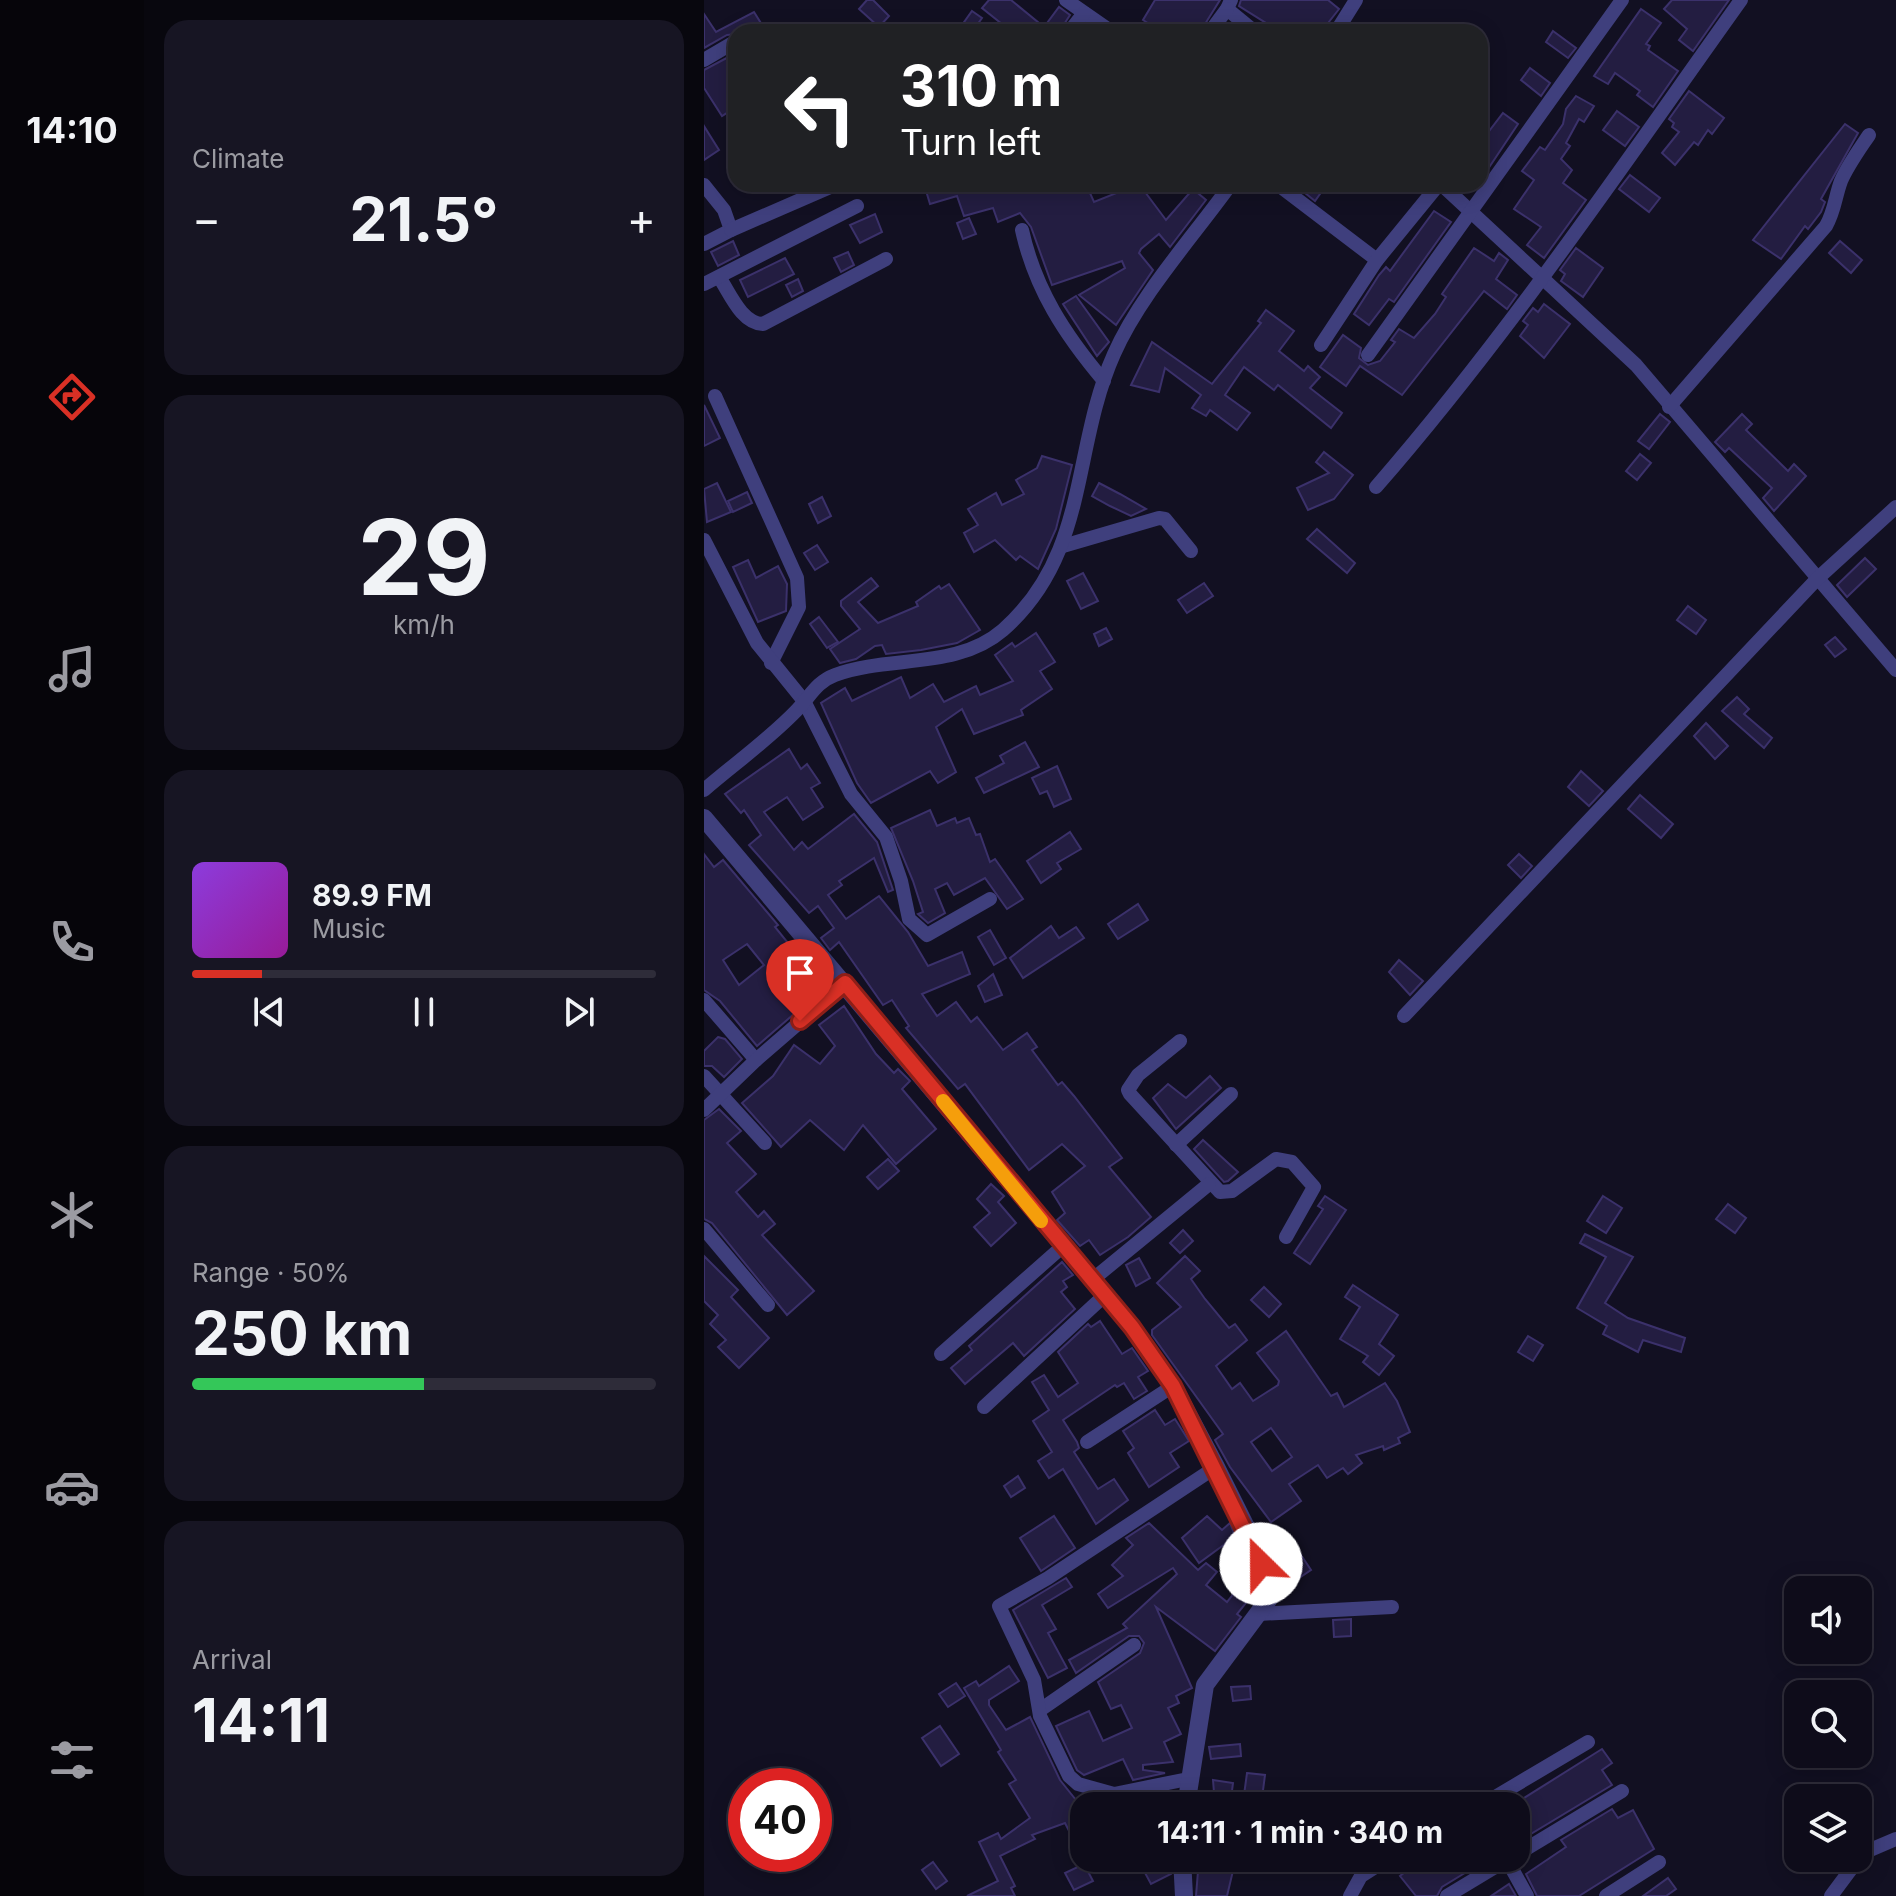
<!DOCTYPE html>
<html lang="en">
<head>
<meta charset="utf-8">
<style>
  :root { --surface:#0e0c1a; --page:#171523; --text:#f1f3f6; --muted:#9b9ba2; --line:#2e2c39; --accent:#d93025 }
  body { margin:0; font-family:Inter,sans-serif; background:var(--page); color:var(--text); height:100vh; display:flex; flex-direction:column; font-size:30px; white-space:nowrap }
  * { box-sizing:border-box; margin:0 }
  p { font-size:26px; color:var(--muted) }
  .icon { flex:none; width:44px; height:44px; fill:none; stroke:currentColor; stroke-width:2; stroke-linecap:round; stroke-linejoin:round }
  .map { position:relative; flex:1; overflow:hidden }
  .panel { display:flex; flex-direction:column; gap:20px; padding:20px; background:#08070e; width:560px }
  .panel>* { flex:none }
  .top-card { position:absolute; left:24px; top:24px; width:760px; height:168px; border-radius:24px; box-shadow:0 4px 20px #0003,0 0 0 2px var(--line); background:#202124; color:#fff; overflow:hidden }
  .fabs { position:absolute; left:1080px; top:1576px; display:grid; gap:16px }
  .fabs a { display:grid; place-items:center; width:88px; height:88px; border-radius:16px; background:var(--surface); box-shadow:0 4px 20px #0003,0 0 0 2px var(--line); font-size:40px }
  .speed { position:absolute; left:24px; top:1768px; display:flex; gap:16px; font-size:40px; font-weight:700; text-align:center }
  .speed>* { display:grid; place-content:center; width:104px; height:104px; border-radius:50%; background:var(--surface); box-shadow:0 4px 20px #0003,0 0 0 2px var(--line); line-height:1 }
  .speed .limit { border:12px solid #d22; background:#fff; color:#111 }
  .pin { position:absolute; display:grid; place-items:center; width:68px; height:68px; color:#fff; margin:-82px -34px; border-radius:50% 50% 50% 0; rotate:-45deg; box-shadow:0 0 8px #0007 }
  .pin .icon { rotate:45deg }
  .me { position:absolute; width:88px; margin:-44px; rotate:337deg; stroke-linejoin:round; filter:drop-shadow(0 0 6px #0008) }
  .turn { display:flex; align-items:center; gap:28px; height:168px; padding:0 40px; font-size:36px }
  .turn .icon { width:104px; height:104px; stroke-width:2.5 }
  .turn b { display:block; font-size:56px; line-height:68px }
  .big { font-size:60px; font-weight:700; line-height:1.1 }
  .panel .card { flex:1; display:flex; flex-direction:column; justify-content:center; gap:12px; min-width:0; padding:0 28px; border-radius:24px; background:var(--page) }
  .panel .dial { align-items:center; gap:0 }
  .dial b { font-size:104px; line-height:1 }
  .song { display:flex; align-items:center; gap:24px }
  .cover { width:96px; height:96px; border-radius:12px; background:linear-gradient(135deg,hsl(270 70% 55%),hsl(300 70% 35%)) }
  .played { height:8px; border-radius:4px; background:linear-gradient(90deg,var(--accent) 15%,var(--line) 15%) }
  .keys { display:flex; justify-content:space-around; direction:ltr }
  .heat { display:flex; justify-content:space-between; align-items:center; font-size:44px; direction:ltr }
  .charge { height:12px; border-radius:6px; background:linear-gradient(90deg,#34c759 50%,var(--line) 0) }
  .trip { position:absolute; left:366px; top:1792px; width:460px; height:80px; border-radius:24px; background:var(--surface); box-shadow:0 4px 20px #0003,0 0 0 2px var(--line); font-weight:700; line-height:80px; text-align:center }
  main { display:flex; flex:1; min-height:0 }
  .tab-bar { display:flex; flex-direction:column; width:144px; justify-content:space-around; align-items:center; background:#06050a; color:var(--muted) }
  .tab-bar .icon { width:56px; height:56px }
  .tab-bar .current { color:var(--accent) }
  .tab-bar b { font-size:36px; color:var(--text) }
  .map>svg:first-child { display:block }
  .building { fill:#231d41; stroke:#3b316b; stroke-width:2; fill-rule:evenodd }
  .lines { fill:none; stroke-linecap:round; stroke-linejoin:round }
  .minor { stroke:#3f3f7d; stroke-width:14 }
  .tertiary { stroke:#3f3f7d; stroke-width:18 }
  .route-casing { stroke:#8d1f18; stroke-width:20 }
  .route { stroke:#d93025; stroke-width:14 }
  .slow { stroke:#f59e0b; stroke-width:14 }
</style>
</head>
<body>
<main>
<nav class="tab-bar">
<b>14:10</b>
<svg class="icon current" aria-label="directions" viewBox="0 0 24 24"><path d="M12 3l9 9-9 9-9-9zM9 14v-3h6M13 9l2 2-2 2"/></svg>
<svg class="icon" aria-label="music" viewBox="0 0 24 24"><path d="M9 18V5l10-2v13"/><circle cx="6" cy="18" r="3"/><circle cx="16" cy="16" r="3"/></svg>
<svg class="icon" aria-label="phone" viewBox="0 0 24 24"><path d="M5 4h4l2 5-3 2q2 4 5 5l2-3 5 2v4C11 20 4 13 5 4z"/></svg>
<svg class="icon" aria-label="climate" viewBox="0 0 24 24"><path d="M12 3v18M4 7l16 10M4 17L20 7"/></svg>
<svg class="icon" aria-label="car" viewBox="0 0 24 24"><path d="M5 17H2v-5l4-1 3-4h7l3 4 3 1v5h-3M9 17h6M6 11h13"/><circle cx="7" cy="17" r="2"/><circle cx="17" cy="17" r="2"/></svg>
<svg class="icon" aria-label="filters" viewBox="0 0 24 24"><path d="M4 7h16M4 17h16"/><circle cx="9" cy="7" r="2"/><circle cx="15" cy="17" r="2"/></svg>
</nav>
<section class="panel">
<div class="card"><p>Climate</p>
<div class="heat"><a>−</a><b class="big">21.5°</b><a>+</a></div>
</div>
<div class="card dial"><b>29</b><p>km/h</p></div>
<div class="card">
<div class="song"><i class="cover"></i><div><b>89.9 FM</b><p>Music</p></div></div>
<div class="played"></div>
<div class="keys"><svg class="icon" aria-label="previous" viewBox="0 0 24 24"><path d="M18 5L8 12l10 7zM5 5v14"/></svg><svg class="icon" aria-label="pause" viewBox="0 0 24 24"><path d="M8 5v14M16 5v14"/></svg><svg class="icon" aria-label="next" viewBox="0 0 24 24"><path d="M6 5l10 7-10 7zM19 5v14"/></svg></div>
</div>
<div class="card"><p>Range · 50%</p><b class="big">250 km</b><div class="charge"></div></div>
<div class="card"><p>Arrival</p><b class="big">14:11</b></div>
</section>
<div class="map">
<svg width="1192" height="1896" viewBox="0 0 1192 1896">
  <rect width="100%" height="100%" fill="#121022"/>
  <g class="building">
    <path d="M163 0H169L185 16 175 27 155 9Z"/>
    <path d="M285 0H307L340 27 355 7 366 15 355 32H308L278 8Z"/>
    <path d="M451 0H516L496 32H458L439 20Z"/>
    <path d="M537 0H624L635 9 617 32H567L570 28 535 6Z"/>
    <path d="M968 0H1025L989 51 975 40 983 29 960 9Z"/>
    <path d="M937 9 957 23 942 44 946 46 944 50 974 71 949 107 933 95 936 91 911 73 904 84 890 76Z"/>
    <path d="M268 11 278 18 268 32H253Z"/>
    <path d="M50 12 60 28 54 32 23 35 0 48V14L12 32Z"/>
    <path d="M849 31 872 48 864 58 842 42Z"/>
    <path d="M32 53V107L18 116 0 88V70Z"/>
    <path d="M826 68 846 83 837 96 817 80Z"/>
    <path d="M985 91 1020 118 1008 134 1004 130 994 145 990 142 971 165 958 153 975 132 968 127 970 123 965 119Z"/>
    <path d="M872 96 890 106 880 122 875 119 862 143 866 146 857 159 868 170 859 183 882 200 840 258 823 245 837 227 810 209 830 180 818 171 836 147 841 150 859 124 862 109Z"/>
    <path d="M913 111 935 127 921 146 899 130Z"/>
    <path d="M799 113 814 124 776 181V143Z"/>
    <path d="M1141 124 1154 133 1117 199 1121 202 1117 212 1104 229 1101 226 1077 259 1049 240Z"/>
    <path d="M0 126 15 150 0 160Z"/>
    <path d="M926 175 956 198 945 212 915 189Z"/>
    <path d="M220 184H382L390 202 435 184 462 220 489 189 502 200 466 247 455 234 437 249 435 253 449 270 412 325 375 295 421 268 418 261 348 285 327 227 316 213 294 222 289 208 260 216 253 196 226 204Z"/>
    <path d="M590 184H623L611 201Z"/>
    <path d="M730 211 747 222 690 302 685 299 665 325 650 314 675 275 682 267 686 271Z"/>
    <path d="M171 214 178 232 156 243 146 225Z"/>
    <path d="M265 218 272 234 259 239 253 223Z"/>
    <path d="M29 241 35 255 14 266 7 252Z"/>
    <path d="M1136 241 1158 260 1147 273 1125 253Z"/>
    <path d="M770 248 790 261 795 253 804 260 792 279 813 295 803 309 780 291 698 395 656 366 642 386 616 367 639 335 657 348 655 358 664 365 676 361 691 342 687 340 695 329 710 338 731 314 742 297 738 294Z"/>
    <path d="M872 248 899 268 879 297 857 281 861 274 856 270Z"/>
    <path d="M144 252 150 265 137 272 130 258Z"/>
    <path d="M81 258 90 274 44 297 36 280Z"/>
    <path d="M94 279 99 291 88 297 82 285Z"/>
    <path d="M372 296 405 342 393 356 359 304Z"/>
    <path d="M840 304 866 324 840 358 816 336 824 325 819 321 829 308 834 312Z"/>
    <path d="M562 310 590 331 575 351 600 371 604 366 616 377 606 388 638 413 627 428 574 385 570 390 540 367 521 395 546 413 533 430 506 410 502 416 488 408 497 395 461 368 455 392 427 385 448 342 508 384 557 323 554 321Z"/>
    <path d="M0 405 16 438 0 446Z"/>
    <path d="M956 414 966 422 945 449 934 441Z"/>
    <path d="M1038 414 1048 424 1042 430 1084 471 1090 464 1102 476 1070 511 1059 498 1068 488 1025 448 1021 452 1011 442Z"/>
    <path d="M620 452 649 475 630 499 604 510 593 488 625 473 612 462Z"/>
    <path d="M936 454 947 463 933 480 922 471Z"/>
    <path d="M338 456 368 465 352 529 334 569 316 556 312 560 291 540 270 552 260 533 274 525 264 509 292 493 298 505 320 494 312 480 333 468Z"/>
    <path d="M13 483 27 512 3 522 0 489Z"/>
    <path d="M395 483 416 494 442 509 427 516 406 506 388 496Z"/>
    <path d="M43 492 48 503 29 512 24 501Z"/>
    <path d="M118 497 127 516 114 523 105 504Z"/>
    <path d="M613 529 651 563 643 573 603 539Z"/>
    <path d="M113 545 124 562 111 570 100 553Z"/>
    <path d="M1161 558 1172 569 1143 597 1133 585Z"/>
    <path d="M44 560 52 578 74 566 83 584 82 611 54 622 29 567Z"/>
    <path d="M379 573 394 601 377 609 363 581Z"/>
    <path d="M167 578 174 586 154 602 174 623 214 606 212 602 235 586 237 589 245 584 276 630 253 643 217 650 182 654 178 645 171 646 152 659 136 663 126 649 156 629 137 606V601Z"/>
    <path d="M500 583 509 596 483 613 474 600Z"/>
    <path d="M984 606 1002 620 992 634 973 620Z"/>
    <path d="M115 617 134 642 123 648 106 624Z"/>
    <path d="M402 628 408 639 395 646 390 634Z"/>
    <path d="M332 633 351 662 336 671 348 689 317 710 319 715 270 734 258 709 232 727 252 772 234 783 226 771 167 803 153 783 117 703 141 688 148 701 197 677 206 698 229 684 240 702 272 686 276 695 309 681 291 655 308 643 311 647Z"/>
    <path d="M1131 637 1142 649 1131 657 1121 645Z"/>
    <path d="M1033 697 1045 709 1040 714 1068 738 1060 748 1018 711Z"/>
    <path d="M1002 723 1024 746 1011 759 990 736Z"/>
    <path d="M321 742 335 767 280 793 272 778 300 763 296 756Z"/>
    <path d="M85 749 97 769 103 764 116 783 107 788 119 807 99 820 83 797 60 812 90 850 98 842 104 849 150 814 173 842 189 890 184 892 170 858 135 881 138 885 124 895 142 919 175 896 204 932 224 966 258 952 266 974 218 994 233 1016 252 1002 267 1022 273 1017 299 1050 323 1033 333 1047 328 1050 354 1085 358 1082 370 1096 418 1158 405 1167 447 1217 424 1237 396 1255 385 1240 376 1246 353 1220 361 1213 348 1192 381 1166 358 1144 325 1170 261 1084 254 1089 202 1028 205 1026 188 1000 179 1005 135 942 126 950 117 938 130 928 114 906 105 913 45 845 57 835 40 810 37 813 21 794Z"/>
    <path d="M353 766 367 799 350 807 343 791 336 794 328 778Z"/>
    <path d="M877 771 899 791 885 806 864 787Z"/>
    <path d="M936 795 969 824 957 838 924 809Z"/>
    <path d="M226 810 233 826 251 818 253 823 265 818 272 835 276 834 286 862 291 859 319 899 303 909 281 878 250 895 243 883 231 889 241 913 224 923 214 914 219 912 209 881 187 828Z"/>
    <path d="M366 832 377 849 353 863 357 869 337 883 323 861Z"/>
    <path d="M0 854 10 867 19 860 74 925 71 927 101 964 78 983 98 1007 53 1046 16 1001 0 990ZM43 944 60 965 35 985 19 960Z"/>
    <path d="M815 854 828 866 817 878 804 865Z"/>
    <path d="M434 904 444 920 414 939 404 924Z"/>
    <path d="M347 926 355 938 372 927 380 938 319 978 306 958Z"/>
    <path d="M286 930 302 958 290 965 274 937Z"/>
    <path d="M695 960 719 981 706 995 685 972Z"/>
    <path d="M289 974 298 995 281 1002 274 986Z"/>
    <path d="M140 1006 172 1054 190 1073 194 1069 206 1081 198 1089 232 1129 192 1164 159 1125 140 1150 106 1120 77 1147 38 1103 69 1076 90 1045 116 1064 131 1046 115 1025Z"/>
    <path d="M14 1037 21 1039 38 1059 20 1077 8 1066H0V1051Z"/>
    <path d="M506 1076 517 1088 472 1129 449 1098 464 1084 482 1098Z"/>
    <path d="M15 1109 37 1131 23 1143 52 1174 32 1192 54 1217 60 1211 71 1224 58 1235 110 1291 83 1315 8 1223 0 1219V1120Z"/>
    <path d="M499 1140 534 1172 524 1181 520 1182 490 1149Z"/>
    <path d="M184 1159 195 1171 174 1189 163 1177Z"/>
    <path d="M287 1184 300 1196 294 1202 312 1223 287 1246 270 1227 286 1213 273 1199Z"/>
    <path d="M621 1196 642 1210 606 1264 590 1253 619 1209 614 1206Z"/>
    <path d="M899 1196 918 1208 902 1233 883 1221Z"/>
    <path d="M1024 1204 1042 1218 1031 1233 1012 1219Z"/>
    <path d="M479 1230 489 1241 476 1253 466 1243Z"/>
    <path d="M881 1234 929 1257 901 1303 924 1318 981 1338 977 1352 939 1340 934 1352 899 1334 903 1326 873 1308 902 1257 876 1243Z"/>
    <path d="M0 1256 34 1290 27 1297 65 1338 35 1368 14 1347 22 1340 6 1324 14 1315 0 1301Z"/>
    <path d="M481 1256 496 1271 487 1279 501 1299 525 1328 531 1324 543 1340 512 1366 528 1389 536 1383 549 1401 574 1385 575 1381 553 1353 582 1331 627 1396 633 1393 640 1407 681 1383 693 1401 706 1432 694 1438 696 1443 680 1450 679 1446 652 1455 658 1463 644 1474 639 1468 623 1478 614 1465 585 1484 597 1501 567 1522 526 1467 511 1440 519 1434 448 1335V1330L477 1307 453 1283ZM567 1428 588 1457 568 1471 547 1442Z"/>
    <path d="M435 1258 446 1278 432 1286 422 1265Z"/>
    <path d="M358 1262 369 1275 359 1281 363 1287 357 1292 371 1309 320 1356 309 1343 261 1384 247 1368 268 1350 265 1346Z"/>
    <path d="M649 1285 694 1315 675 1344 690 1356 675 1375 659 1362 664 1356 636 1339 656 1307 641 1297Z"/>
    <path d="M560 1287 577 1304 565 1317 547 1300Z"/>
    <path d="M396 1321 418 1354 428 1348 444 1371 434 1377 443 1391 430 1399 420 1383 413 1387 411 1385 359 1420 373 1442 375 1448 370 1452 394 1489 410 1479 424 1500 392 1524 359 1469 345 1478 334 1461 348 1452 329 1421 345 1410 328 1382 340 1375 354 1397 374 1383 354 1352 384 1324 387 1327Z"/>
    <path d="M824 1336 839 1345 829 1361 814 1352Z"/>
    <path d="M451 1410 461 1425 471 1419 485 1441 466 1453 475 1467 445 1487 424 1453 430 1448 419 1431Z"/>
    <path d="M314 1476 321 1488 307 1497 300 1486Z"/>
    <path d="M350 1516 371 1548 337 1571 316 1538Z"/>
    <path d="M503 1516 518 1530 526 1523 541 1560 521 1544 495 1563 478 1538Z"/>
    <path d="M445 1523 494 1570 502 1563 513 1572 502 1585 523 1602 534 1588 546 1598 533 1614 537 1617 511 1651 452 1607 488 1688 472 1696 475 1703 464 1708 477 1734 460 1742 469 1762 439 1765V1770L461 1773 429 1780 419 1759 380 1775 373 1770 352 1726 385 1711 399 1741 428 1728 417 1705 407 1709 394 1682 436 1653 440 1643 435 1636H425L372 1673 365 1660 423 1628 419 1624 473 1574 469 1568 404 1608 394 1594 419 1576 408 1565 429 1545 422 1538Z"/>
    <path d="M595 1552 607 1570 586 1584 574 1565Z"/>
    <path d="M362 1578 368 1587 338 1605 352 1629 344 1633 363 1668 344 1678 309 1610Z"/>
    <path d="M647 1619V1636L630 1637 629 1620Z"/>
    <path d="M305 1666 315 1681 285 1700V1705L302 1730 326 1717 356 1780 380 1810V1860L361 1823 328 1835 331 1839 296 1856 311 1886 307 1888 311 1896H263L294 1881 275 1842 294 1833 297 1839 326 1818 305 1784 312 1780 294 1752 297 1750 260 1688 272 1681 275 1686Z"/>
    <path d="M252 1683 261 1696 244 1707 235 1694Z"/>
    <path d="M546 1686 547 1699 529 1701 527 1687Z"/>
    <path d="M236 1726 255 1754 237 1766 218 1738Z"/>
    <path d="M536 1744 537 1756 507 1759 505 1747Z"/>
    <path d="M898 1749 908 1763 898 1770 908 1785 812 1843V1803Z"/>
    <path d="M543 1773 561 1775 558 1798 540 1795Z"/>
    <path d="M509 1780 529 1783 526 1806 511 1805Z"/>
    <path d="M908 1809 914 1818 929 1810 950 1849 875 1896H833L822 1874 862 1847 857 1840Z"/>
    <path d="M433 1858H466L467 1874 447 1884Z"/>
    <path d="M490 1858H532L523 1896H492L494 1871Z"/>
    <path d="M719 1858H763L769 1868 738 1887 733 1896H712L696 1876Z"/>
    <path d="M229 1862 243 1881 232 1889 218 1870Z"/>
    <path d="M380 1864 389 1881 370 1890 361 1873Z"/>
    <path d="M964 1878 972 1889 962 1896H939Z"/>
    <path d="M805 1884 812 1896H787Z"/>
  </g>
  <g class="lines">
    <g class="minor">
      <path d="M362 0 408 32"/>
      <path d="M527 0 523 9 551 32"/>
      <path d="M365 32 380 13"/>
      <path d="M506 32 523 9"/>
      <path d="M632 32 652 0"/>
      <path d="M0 60 27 44"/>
      <path d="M573 184 673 260"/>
      <path d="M737 184 932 365 1192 670"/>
      <path d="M0 185 20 210 27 230 0 244"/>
      <path d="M27 230 133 184"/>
      <path d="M318 230C331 289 361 335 400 381"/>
      <path d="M15 277C26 293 37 323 59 324L182 259"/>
      <path d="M0 284 153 206"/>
      <path d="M617 345 673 260 735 184"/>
      <path d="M664 355 918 0"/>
      <path d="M11 396 93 578 95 607 67 663"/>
      <path d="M965 407 1122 226C1131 210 1131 197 1137 181 1144 165 1155 150 1165 135"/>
      <path d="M672 487C806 333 919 165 1037 0"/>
      <path d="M0 540 53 643 100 701 147 794 182 837 197 881 205 919 223 935 286 899"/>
      <path d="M359 546 455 518 461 519 487 551"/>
      <path d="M0 790C30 764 64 740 92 711 106 697 112 682 131 675 185 655 253 670 299 630 386 553 367 450 410 354 436 295 489 237 527 184"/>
      <path d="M0 1000 52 1060"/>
      <path d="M700 1016 1113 579 1192 507"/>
      <path d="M476 1041 434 1075 424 1090 426 1094 516 1192 528 1191 572 1159 588 1162 610 1187 582 1237"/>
      <path d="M0 1076 61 1143"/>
      <path d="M0 1110 52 1060 141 983"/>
      <path d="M472 1145 527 1094"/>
      <path d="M0 1229 64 1305"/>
      <path d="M388 1280 505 1184"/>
      <path d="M237 1354 358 1247"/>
      <path d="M280 1407 400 1296"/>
      <path d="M383 1442 469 1386"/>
      <path d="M554 1614 688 1607"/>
      <path d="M336 1710 430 1645"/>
      <path d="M484 1779 410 1794 374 1784 365 1776 336 1716 330 1680 295 1606 344 1578 512 1467"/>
      <path d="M776 1806 884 1742"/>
      <path d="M812 1855 918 1791"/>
      <path d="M802 1858 823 1896"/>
      <path d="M646 1896 657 1876 685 1858"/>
      <path d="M743 1896 806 1858"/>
      <path d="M902 1896 955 1862"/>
      <path d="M1127 1896 1159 1853 1192 1839"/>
    </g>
    <g class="tertiary">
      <path d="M0 818 428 1327 469 1386 512 1467 548 1539 567 1596 501 1685 482 1806"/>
      <path d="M478 1858 480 1896"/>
    </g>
  </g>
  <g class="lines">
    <defs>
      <path id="route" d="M96 1021 141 983 428 1327 469 1386 557 1564"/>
    </defs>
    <use href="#route" class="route-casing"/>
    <use href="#route" class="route"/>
    <path class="slow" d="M239 1101 337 1221"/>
  </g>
</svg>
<div class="fabs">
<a><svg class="icon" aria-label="sound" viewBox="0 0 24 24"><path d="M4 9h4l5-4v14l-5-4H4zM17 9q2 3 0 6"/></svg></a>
<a><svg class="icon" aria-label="search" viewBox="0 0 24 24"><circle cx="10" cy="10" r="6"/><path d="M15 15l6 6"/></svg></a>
<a><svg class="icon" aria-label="layers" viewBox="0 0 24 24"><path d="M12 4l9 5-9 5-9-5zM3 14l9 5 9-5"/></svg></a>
</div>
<div class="speed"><div class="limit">40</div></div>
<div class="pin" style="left:96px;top:1021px;background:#d93025"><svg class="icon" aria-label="arrive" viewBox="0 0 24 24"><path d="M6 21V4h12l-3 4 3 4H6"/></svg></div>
<svg class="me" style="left:557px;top:1564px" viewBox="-20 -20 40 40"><circle r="19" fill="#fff"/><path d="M0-13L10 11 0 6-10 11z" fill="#d93025"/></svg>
<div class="trip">14:11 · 1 min · 340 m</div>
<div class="top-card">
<div class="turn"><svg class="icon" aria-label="left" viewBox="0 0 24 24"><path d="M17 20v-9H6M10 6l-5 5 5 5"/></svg><div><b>310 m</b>Turn left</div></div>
</div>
</div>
</main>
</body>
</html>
